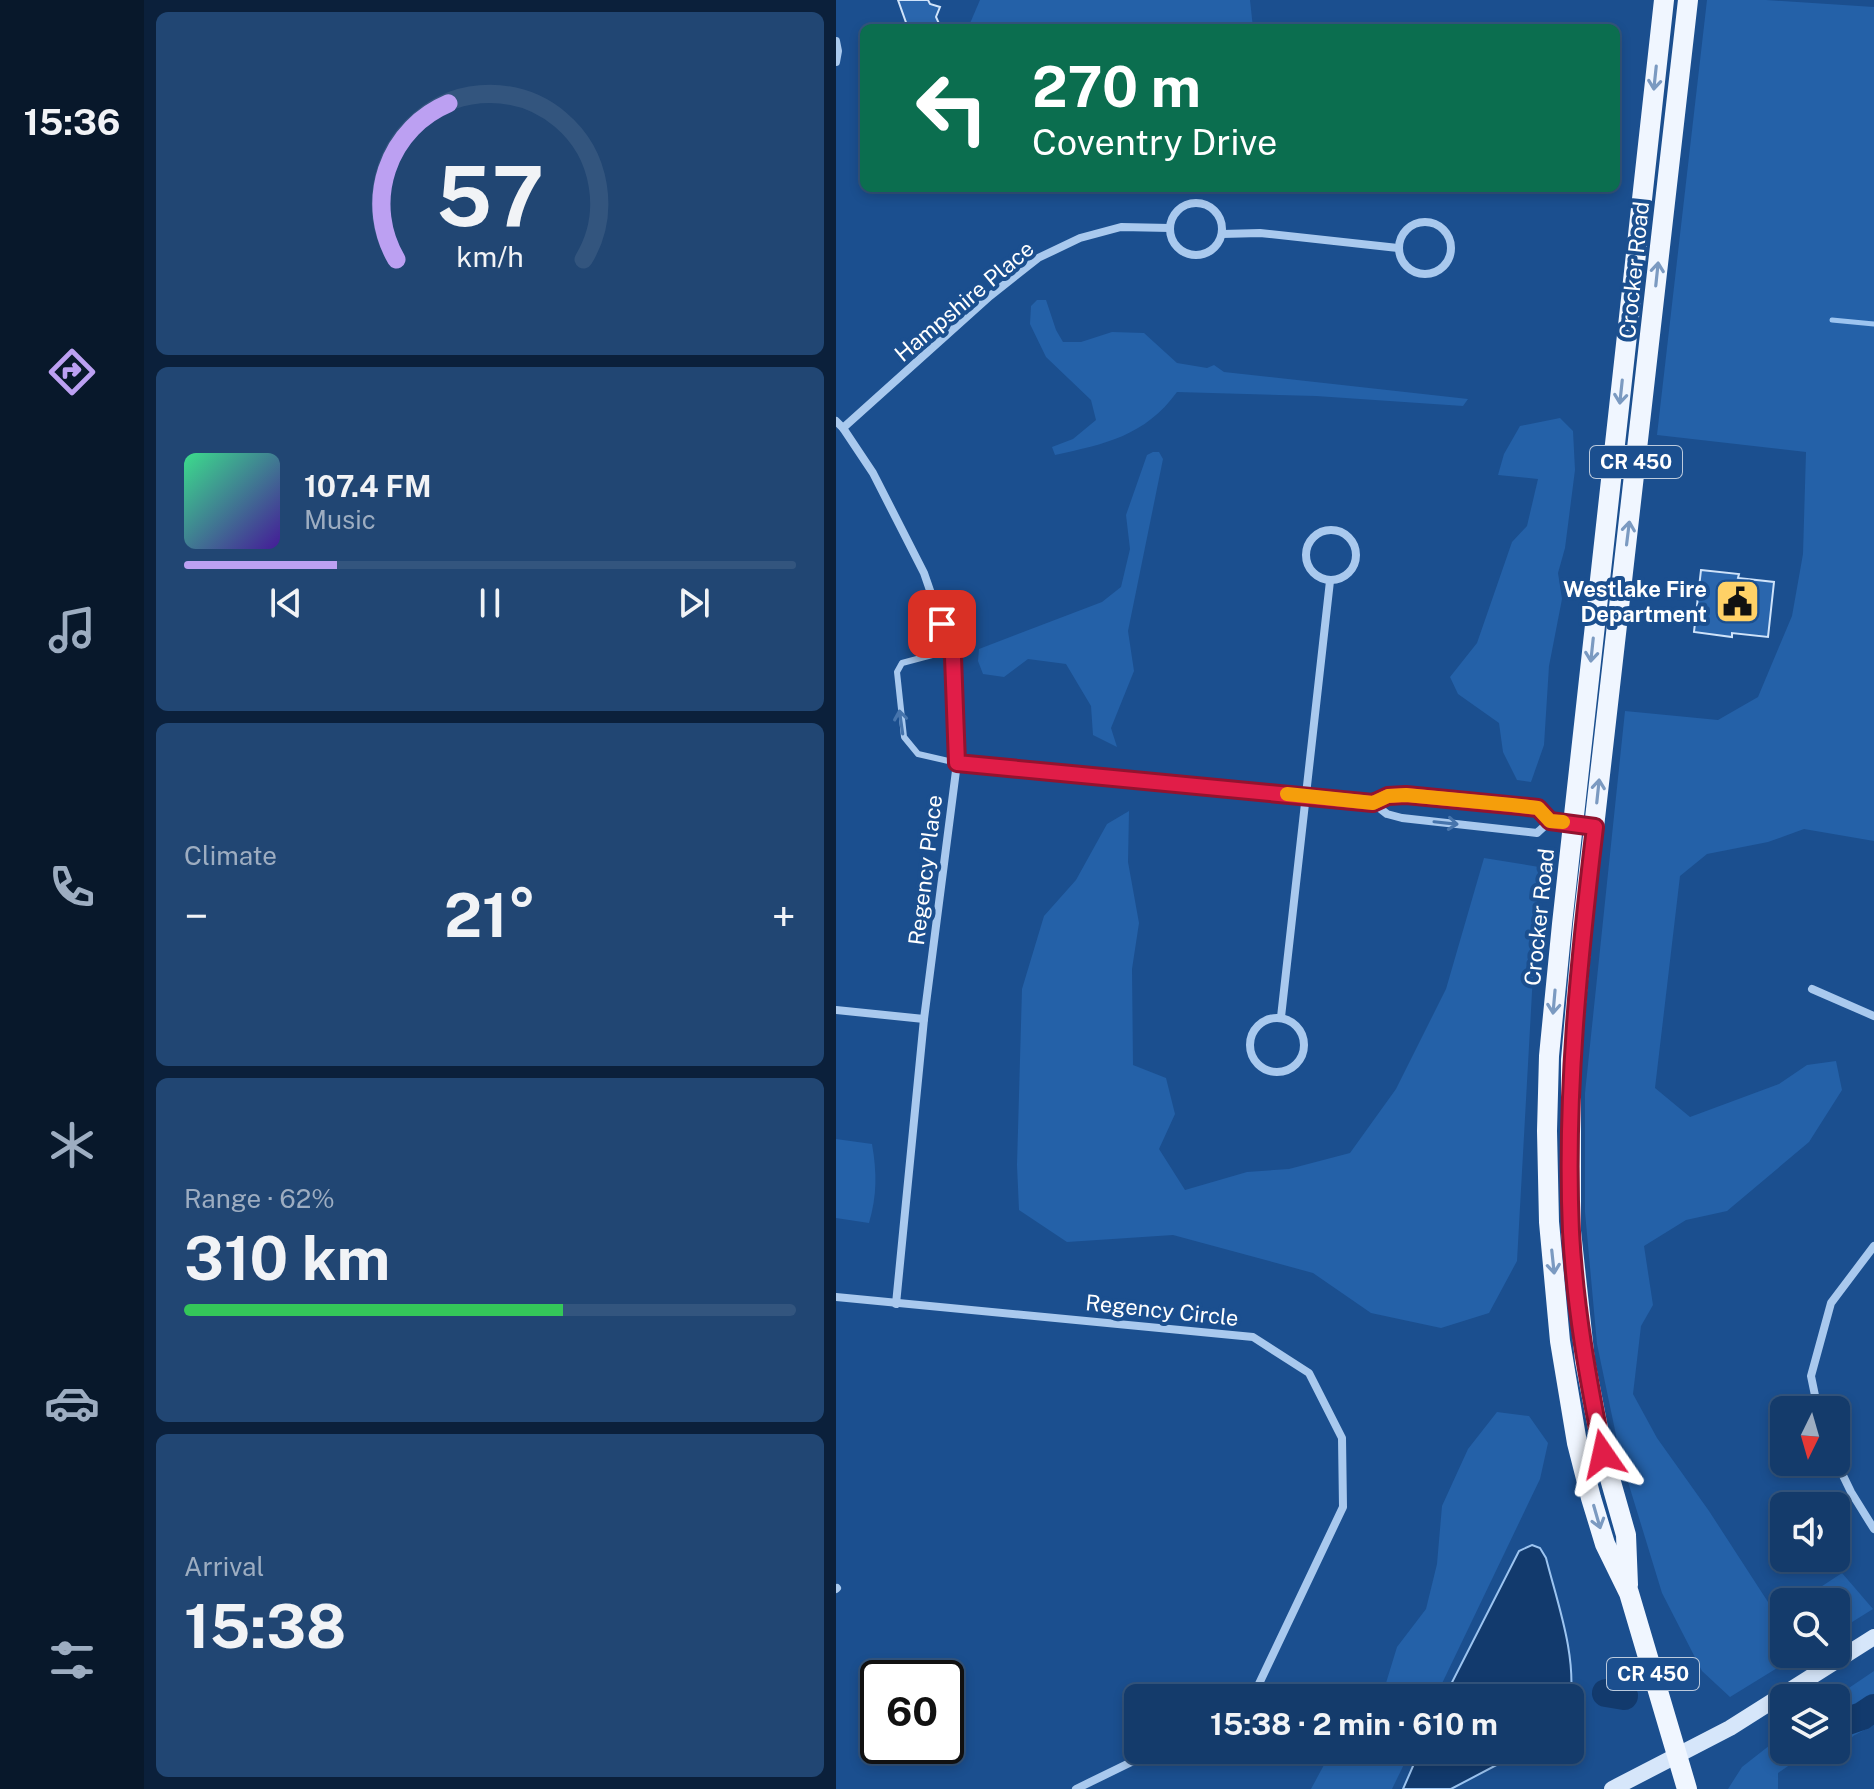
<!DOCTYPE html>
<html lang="en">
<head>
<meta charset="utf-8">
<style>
  :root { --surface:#143b6b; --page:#214673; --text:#f1f3f6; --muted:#9dadc1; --line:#33557e; --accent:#bca0f2 }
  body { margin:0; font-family:"Public Sans",sans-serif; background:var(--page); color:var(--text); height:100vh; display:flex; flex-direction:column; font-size:30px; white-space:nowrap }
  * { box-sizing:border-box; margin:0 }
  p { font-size:26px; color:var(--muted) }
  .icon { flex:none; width:44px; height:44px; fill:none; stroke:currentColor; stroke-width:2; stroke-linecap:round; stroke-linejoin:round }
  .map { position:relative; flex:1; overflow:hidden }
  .side { display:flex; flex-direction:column; gap:12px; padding:12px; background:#0b203b; width:692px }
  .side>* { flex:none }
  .top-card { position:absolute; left:24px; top:24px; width:760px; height:168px; border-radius:12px; box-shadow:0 4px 12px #0003,0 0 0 2px var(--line); background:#0b6e4f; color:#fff; overflow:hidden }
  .needle { width:52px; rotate:185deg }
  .fabs { position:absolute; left:934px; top:1396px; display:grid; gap:16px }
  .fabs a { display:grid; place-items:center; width:80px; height:80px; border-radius:12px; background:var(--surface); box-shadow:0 4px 12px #0003,0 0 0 2px var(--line); font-size:40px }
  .speed { position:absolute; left:24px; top:1660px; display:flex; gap:16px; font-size:40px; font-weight:700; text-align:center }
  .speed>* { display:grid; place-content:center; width:104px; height:104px; border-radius:50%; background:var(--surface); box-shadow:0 4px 12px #0003,0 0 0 2px var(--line); line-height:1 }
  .speed .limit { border:4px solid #111; border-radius:12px; background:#fff; color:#111 }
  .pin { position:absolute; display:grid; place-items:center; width:68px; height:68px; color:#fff; margin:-34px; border-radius:16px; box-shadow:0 4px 12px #0006 }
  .me { position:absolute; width:88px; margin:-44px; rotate:349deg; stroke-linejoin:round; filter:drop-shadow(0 0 6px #0008) }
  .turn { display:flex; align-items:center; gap:28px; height:168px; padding:0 40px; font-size:36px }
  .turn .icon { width:104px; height:104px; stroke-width:2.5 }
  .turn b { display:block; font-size:56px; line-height:68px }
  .big { font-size:60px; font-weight:700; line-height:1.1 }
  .side .widget { flex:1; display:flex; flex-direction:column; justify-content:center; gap:12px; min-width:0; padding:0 28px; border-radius:12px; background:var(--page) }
  .side .dial { align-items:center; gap:0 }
  .dial svg { height:208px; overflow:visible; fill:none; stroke:var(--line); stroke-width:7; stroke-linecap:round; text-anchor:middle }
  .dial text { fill:var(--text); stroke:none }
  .song { display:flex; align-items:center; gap:24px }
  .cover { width:96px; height:96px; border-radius:12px; background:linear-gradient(135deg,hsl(150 70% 55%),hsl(260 70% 35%)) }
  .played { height:8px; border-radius:4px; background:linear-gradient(90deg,var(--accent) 25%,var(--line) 25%) }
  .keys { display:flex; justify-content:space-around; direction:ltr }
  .heat { display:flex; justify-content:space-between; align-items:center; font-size:44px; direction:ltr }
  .charge { height:12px; border-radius:6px; background:linear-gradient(90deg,#34c759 62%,var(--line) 0) }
  .trip { position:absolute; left:288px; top:1684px; width:460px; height:80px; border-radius:12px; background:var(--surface); box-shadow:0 4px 12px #0003,0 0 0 2px var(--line); font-weight:700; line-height:80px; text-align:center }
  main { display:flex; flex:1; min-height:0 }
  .tabs { display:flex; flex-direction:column; width:144px; justify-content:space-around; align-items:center; background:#08182b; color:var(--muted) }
  .tabs .icon { width:56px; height:56px }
  .tabs .current { color:var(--accent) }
  .tabs b { font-size:36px; color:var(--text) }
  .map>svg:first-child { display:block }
  .green { fill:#2461a8 }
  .water { fill:#123a6d; stroke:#9cc4f0; stroke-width:2 }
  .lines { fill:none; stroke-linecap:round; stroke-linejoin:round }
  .stream { stroke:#9cc4f0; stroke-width:5 }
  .river { stroke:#123a6d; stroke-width:28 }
  .building { fill:#2a66ad; stroke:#cfe3fa; stroke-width:2 }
  .lane { stroke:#a9c9ee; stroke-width:6 }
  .street { stroke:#a9c9ee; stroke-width:8 }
  .secondary { stroke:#d6e6fa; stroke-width:16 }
  .primary { stroke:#f0f6ff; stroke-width:20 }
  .oneway { stroke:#7b9ac1 }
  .oneway2 { stroke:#4674ac }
  .route-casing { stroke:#92132f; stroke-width:20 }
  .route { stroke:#e11d48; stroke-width:14 }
  .slow { stroke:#f59e0b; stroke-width:14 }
  .labels { text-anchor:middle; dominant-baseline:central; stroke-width:8; stroke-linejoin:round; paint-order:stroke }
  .shield { fill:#1b4f8f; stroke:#bbcadd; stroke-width:2 }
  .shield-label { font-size:20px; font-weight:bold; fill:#fff }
  .street-label { font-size:22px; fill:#fff; stroke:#1b4f8f }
  .poi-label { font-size:22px; font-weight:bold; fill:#fff; stroke:#1b4f8f; text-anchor:end }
</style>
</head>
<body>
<main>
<nav class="tabs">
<b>15:36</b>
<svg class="icon current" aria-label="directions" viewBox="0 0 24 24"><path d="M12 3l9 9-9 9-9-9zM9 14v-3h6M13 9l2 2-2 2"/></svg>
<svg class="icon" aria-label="music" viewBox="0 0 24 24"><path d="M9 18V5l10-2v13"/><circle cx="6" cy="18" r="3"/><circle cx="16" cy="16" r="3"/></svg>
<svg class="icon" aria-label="phone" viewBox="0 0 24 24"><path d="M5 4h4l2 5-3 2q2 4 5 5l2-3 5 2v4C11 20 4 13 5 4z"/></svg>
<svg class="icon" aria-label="climate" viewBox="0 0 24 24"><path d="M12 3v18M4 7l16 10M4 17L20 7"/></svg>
<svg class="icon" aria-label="car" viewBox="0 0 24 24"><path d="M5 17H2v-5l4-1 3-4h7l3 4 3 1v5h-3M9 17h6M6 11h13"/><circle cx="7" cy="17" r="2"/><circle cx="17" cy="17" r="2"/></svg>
<svg class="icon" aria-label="filters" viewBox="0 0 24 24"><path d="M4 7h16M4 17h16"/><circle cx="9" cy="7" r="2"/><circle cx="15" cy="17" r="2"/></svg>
</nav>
<section class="side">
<div class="widget dial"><svg viewBox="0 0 100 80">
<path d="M14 69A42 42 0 1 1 86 69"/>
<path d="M14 69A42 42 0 0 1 34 9" stroke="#bca0f2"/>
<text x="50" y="56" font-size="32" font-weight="700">57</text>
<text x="50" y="72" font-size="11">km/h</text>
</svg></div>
<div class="widget">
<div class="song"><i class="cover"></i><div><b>107.4 FM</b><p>Music</p></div></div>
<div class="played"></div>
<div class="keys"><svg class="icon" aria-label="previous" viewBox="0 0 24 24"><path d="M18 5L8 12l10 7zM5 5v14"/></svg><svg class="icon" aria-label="pause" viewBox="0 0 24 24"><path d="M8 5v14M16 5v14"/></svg><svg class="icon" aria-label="next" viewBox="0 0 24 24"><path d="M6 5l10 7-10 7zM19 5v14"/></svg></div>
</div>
<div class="widget"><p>Climate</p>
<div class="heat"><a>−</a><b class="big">21°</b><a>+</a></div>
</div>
<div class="widget"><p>Range · 62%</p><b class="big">310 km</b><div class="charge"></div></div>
<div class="widget"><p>Arrival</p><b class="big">15:38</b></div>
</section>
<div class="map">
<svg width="1038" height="1789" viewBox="0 0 1038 1789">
  <rect width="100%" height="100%" fill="#1b4f8f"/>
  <g class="green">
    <path d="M144 0H414L417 28H132Z"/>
    <path d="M871 0H930L1038 7V841L968 829 932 842 871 854 844 876 819 1088 854 1117 943 1084 971 1065 1000 1061 1006 1090 973 1142 891 1211 850 1220 808 1246 817 1305 805 1326 797 1394 821 1438 873 1511 932 1602 974 1594 1006 1573 1037 1609 1000 1632V1602H948V1654H964L894 1697 866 1671 826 1593 785 1459 761 1344 749 1212V1093L789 711 882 720 922 697 956 616 967 554 970 452 821 435Z"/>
    <path d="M201 300H210L220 330 227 342H245L276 332 308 333 341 363 371 368 378 365 388 372 632 399 627 406 480 396 341 392C309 436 269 444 219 455L216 447 237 439 260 420 255 400 210 357 194 324 195 306Z"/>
    <path d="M724 418 737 431 739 470 729 548 722 573 726 599 713 666 708 745 695 782 681 780 667 752 663 723 622 694 614 677 641 643 676 542 691 526 702 479 662 475 668 454 684 426Z"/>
    <path d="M317 452H323L327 459 292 631 298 671 275 728 281 747 257 735 255 706 230 664 192 659 168 677 147 674 142 661 143 649 266 602 285 587 294 549 290 515 311 455Z"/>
    <path d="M293 811 292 862 303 923 296 969 297 1065 330 1078 339 1114 323 1149 349 1190 411 1172 453 1169 514 1153 560 1089 610 989 648 858 703 867 681 1261 653 1313 605 1328 535 1313 477 1273 337 1235 231 1242 183 1210 181 1165 186 989 208 916 240 880 271 824Z"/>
    <path d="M0 1139 36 1144C41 1173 41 1195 33 1223L0 1218Z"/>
    <path d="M661 1412 693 1416 712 1443 704 1479 599 1698H539L550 1683 561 1647 590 1609 601 1564 606 1506 632 1449Z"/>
    <path d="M1038 1671V1725L1017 1736 1003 1757 971 1753 942 1773V1789H892L906 1767 948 1734V1750H1000V1698H998Z"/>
    <path d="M496 1750H575L556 1789H475Z"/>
  </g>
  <g class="water">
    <path d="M696 1545 704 1548 710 1558C722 1605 741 1656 734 1705V1698H608L683 1551Z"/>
    <path d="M584 1750H689L615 1789H567Z"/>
  </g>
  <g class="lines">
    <path class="stream" d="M996 320 1038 324"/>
    <g class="river">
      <path d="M770 1693 788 1696"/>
      <path d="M1000 1725 1026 1716 1038 1708"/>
    </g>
  </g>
  <g class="building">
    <path d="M62 0H92L94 4 104 7 100 17 105 28H72Z"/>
    <path d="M865 570 903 574 902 578 938 582 932 637 896 633V637L858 632Z"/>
  </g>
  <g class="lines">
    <path class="lane" d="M115 650 66 663 61 672 68 737 82 754 121 763"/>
    <g class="street">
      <path d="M0 41 2 51 0 62"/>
      <circle cx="360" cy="229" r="26"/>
      <circle cx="589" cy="248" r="26"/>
      <path d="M386 234 424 233 562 248"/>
      <path d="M0 421 7 428 37 473 88 573 117 657 121 763 88 1019 60 1304"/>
      <path d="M7 428 154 296 202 258 244 238 285 227 334 228"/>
      <circle cx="495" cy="555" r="25"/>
      <path d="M121 763 537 803 552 796 570 795 702 808 714 821 759 827"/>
      <path d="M537 803 551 814 566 818 701 833 714 821"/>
      <path d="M976 989 1038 1016"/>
      <path d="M0 1010 88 1019"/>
      <path d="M445 1017 494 581"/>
      <circle cx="441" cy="1045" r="27"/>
      <path d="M0 1297 417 1337 473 1373 506 1438 507 1507 421 1688 410 1698"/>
      <path d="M982 1410 975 1376 995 1303 1038 1246"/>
      <path d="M1000 1461 1015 1492 1038 1529"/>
      <path d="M0 1589 1 1588"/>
      <path d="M240 1789 320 1750"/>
    </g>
    <path class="secondary" d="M776 1789 894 1728 1038 1637"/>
    <g class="primary">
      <path d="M828 0 726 924 713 1056 711 1131 713 1222 724 1341 741 1443 755 1498 769 1544 793 1593 851 1789"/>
      <path d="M792 1585 790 1535 767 1454 749 1361 735 1231V1060L747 924 852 0"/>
    </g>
  </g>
  <defs><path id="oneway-shaft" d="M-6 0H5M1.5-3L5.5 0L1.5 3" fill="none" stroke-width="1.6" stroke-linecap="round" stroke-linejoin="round" transform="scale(2)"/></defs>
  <g class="oneway">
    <use href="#oneway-shaft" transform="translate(819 78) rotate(96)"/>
    <use href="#oneway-shaft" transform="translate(821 274) rotate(-84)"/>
    <use href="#oneway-shaft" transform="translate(785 392) rotate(96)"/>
    <use href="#oneway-shaft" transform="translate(792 533) rotate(-83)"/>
    <use href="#oneway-shaft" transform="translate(756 650) rotate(96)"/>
    <use href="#oneway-shaft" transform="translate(762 791) rotate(-84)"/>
    <use href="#oneway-shaft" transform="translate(718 1002) rotate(95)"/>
    <use href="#oneway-shaft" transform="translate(717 1262) rotate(84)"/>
    <use href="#oneway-shaft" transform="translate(761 1517) rotate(74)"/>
  </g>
  <g class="oneway2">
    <use href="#oneway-shaft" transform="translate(65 722) rotate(-98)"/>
    <use href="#oneway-shaft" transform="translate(610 823) rotate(6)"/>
  </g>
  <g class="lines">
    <defs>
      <path id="route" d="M106 624 117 657 121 763 537 803 552 796 570 795 702 808 714 821 759 827C743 961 729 1096 735 1232 739 1307 752 1380 767 1454"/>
    </defs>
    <use href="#route" class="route-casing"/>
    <use href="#route" class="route"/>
    <path class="slow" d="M451 794 537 803 552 796 570 795 676 805 702 808 714 821 727 822"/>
  </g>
  <defs>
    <symbol id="civic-square" viewBox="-11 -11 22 22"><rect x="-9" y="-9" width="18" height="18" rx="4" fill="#ffd166" stroke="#1b4f8f"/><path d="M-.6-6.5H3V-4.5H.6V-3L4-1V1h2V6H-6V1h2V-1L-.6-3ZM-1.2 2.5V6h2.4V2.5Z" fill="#111"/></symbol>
  </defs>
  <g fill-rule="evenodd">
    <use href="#civic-square" x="876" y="576" width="51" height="51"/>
  </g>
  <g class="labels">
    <g class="shield">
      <rect x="754" y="446" width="92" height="32" rx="6"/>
      <rect x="771" y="1658" width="92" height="32" rx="6"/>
    </g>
    <g class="shield-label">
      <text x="800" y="462">CR 450</text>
      <text x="817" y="1674">CR 450</text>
    </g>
    <g class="street-label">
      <text transform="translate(798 270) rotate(-84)">Crocker Road</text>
      <text transform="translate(128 301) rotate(-40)">Hampshire Place</text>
      <text transform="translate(89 870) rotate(-83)">Regency Place</text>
      <text transform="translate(703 917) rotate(-84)">Crocker Road</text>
      <text transform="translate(326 1310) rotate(6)">Regency Circle</text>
    </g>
    <g class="poi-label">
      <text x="871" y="589">Westlake Fire<tspan x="871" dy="25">Department</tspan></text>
    </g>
  </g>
</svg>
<div class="fabs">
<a><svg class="needle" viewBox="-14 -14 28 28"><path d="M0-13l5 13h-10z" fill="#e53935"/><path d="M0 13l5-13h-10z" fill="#9dadc1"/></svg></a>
<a><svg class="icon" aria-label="sound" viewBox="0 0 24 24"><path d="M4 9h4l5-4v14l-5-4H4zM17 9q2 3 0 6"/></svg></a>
<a><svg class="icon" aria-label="search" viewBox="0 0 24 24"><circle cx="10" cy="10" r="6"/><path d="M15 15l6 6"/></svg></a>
<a><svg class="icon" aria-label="layers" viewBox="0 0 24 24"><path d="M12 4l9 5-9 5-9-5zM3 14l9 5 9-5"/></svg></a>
</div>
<div class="speed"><div class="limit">60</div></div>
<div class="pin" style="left:106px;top:624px;background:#d93025"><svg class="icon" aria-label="arrive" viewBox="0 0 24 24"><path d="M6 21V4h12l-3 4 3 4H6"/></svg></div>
<svg class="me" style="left:767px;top:1454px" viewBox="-20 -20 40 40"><path d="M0-17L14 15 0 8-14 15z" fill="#e11d48" stroke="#fff" stroke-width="4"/></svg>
<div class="trip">15:38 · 2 min · 610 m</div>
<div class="top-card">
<div class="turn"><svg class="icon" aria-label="left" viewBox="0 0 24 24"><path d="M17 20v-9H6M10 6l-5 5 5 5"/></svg><div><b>270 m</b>Coventry Drive</div></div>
</div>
</div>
</main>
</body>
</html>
